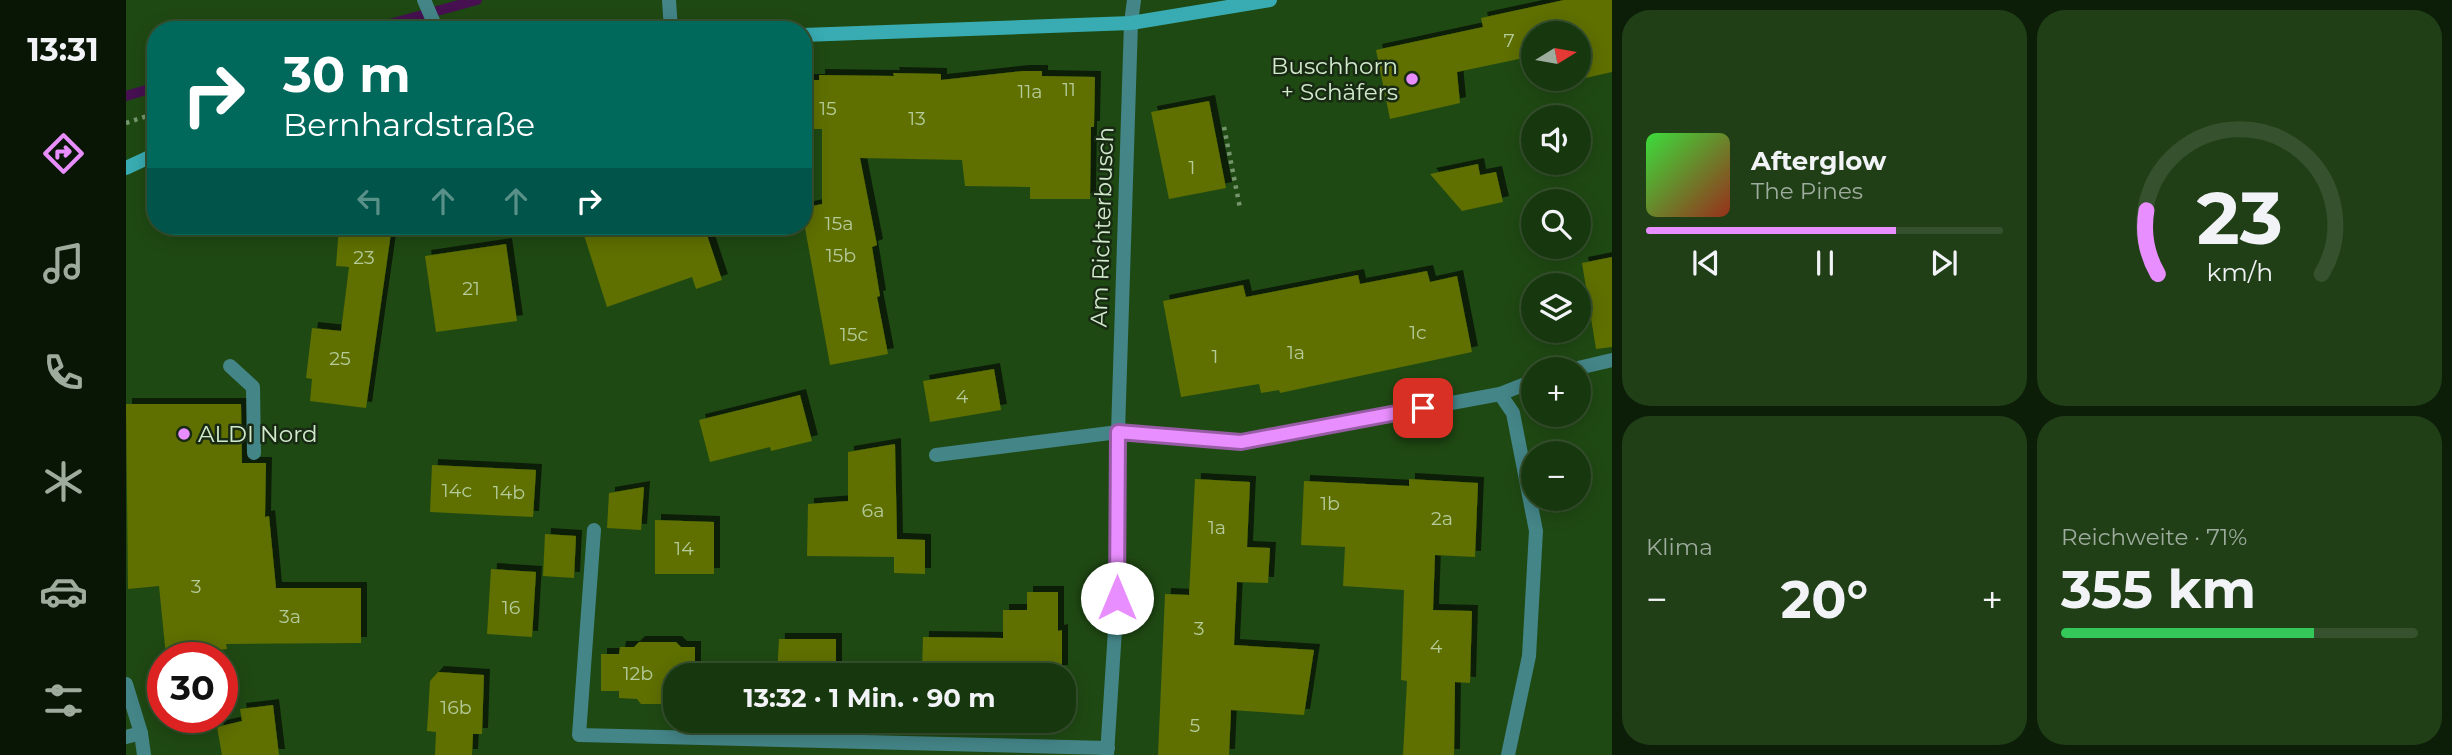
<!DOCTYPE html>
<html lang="de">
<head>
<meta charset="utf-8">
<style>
  :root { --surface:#17370e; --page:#203f17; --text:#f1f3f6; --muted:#9eac9e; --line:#36512e; --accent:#e98efe }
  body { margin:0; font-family:Montserrat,sans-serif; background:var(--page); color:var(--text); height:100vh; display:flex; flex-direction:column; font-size:26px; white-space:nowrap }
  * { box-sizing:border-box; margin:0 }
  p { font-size:23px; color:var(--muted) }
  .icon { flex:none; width:38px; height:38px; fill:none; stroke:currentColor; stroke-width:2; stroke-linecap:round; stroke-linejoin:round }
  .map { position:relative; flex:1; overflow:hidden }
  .panel { display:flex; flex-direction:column; gap:10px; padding:10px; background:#0d1e08; width:840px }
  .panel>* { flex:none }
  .top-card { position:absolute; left:21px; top:21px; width:665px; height:214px; border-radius:28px; box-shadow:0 4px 18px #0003,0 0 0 2px var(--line); background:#00695c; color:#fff; overflow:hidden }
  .needle { width:46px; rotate:79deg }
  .tools { position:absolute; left:1395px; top:21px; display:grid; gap:14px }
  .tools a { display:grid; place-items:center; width:70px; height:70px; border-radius:50%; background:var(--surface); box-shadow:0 4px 18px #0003,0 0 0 2px var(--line); font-size:35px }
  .speed { position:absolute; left:21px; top:642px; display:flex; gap:14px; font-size:35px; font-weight:700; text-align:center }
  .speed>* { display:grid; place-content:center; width:91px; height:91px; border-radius:50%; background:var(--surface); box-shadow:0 4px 18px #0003,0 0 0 2px var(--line); line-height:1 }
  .speed .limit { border:10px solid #d22; background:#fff; color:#111 }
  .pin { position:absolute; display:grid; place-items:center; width:60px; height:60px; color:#fff; margin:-30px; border-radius:14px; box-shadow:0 4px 10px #0006 }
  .me { position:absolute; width:77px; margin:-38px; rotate:0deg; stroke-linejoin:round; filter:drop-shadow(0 0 5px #0008) }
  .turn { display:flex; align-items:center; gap:24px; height:147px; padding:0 21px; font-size:32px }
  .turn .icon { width:91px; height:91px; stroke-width:2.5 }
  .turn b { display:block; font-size:49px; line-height:60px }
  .lanes { display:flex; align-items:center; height:66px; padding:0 21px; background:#0003; justify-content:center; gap:35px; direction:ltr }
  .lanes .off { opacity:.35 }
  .big { font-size:52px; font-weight:700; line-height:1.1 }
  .panel .card { flex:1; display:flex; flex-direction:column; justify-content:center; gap:10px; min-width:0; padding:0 24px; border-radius:28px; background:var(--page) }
  .panel .dial { align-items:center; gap:0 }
  .dial svg { height:182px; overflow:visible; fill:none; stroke:var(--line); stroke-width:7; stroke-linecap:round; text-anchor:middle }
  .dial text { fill:var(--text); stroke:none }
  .song { display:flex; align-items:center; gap:21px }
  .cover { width:84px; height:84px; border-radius:10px; background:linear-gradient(135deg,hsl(120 70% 55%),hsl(10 70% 35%)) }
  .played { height:7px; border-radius:4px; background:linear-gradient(90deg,var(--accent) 70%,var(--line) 70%) }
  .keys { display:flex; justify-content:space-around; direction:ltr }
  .heat { display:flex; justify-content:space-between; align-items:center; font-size:38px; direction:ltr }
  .charge { height:10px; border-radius:5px; background:linear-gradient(90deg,#34c759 71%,var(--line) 0) }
  .panel .tiles { flex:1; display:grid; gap:10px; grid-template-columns:repeat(2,1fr) }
  .trip { position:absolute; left:537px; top:663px; width:413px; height:70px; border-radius:28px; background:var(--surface); box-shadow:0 4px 18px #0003,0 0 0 2px var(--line); font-weight:700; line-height:70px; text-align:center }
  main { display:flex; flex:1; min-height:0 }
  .dock { display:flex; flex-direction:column; width:126px; justify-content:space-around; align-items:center; background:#091606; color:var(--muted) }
  .dock .icon { width:49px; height:49px }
  .dock .current { color:var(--accent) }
  .dock b { font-size:32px; color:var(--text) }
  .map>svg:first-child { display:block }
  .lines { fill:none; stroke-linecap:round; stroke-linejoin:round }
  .stream { stroke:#461051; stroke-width:10 }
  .building { fill:#5e6f04; filter:url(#shadow) }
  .path { stroke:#75966c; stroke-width:4.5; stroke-dasharray:3.5 5; stroke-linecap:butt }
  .service { stroke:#448588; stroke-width:14 }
  .minor { stroke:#448588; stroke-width:14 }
  .secondary { stroke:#38acb2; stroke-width:14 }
  .route-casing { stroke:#975ca5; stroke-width:18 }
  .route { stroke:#e98efe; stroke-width:12 }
  .poi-dot { fill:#e98efe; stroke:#182a13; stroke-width:2.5 }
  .labels { text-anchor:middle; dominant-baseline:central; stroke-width:5; stroke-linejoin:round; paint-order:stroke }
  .number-label { font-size:19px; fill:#b5cb9a }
  .poi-label { font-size:23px; fill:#d2eacc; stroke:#182a13; text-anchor:end }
  .street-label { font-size:23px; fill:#d2eacc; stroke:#182a13 }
</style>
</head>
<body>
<main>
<nav class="dock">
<b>13:31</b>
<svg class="icon current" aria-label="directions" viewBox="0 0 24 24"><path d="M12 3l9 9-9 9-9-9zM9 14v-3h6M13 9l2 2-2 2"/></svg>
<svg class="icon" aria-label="music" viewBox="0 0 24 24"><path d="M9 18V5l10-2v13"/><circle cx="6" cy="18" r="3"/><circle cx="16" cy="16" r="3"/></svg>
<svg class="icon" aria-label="phone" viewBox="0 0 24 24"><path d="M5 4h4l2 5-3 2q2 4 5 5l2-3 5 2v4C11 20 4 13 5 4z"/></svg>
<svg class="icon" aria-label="climate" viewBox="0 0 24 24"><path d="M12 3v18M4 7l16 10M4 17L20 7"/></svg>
<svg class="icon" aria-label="car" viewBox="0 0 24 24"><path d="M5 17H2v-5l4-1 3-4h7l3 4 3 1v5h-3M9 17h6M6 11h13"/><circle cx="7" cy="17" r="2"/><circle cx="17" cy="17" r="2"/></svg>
<svg class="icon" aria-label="filters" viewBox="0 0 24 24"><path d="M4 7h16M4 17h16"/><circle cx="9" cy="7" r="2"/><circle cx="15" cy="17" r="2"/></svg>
</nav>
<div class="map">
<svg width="1486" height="755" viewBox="0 0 1486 755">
  <defs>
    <filter id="shadow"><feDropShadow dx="6" dy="-6" stdDeviation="0" flood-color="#0009"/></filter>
  </defs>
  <rect width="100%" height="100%" fill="#1f4913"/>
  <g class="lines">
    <g class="stream">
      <path d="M242 30 351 0"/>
      <path d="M0 96 30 87"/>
    </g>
  </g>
  <g class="building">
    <path d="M1438 0H1486V72L1442 82 1441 79H1452V33H1407V56L1331 72 1334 103 1264 119 1250 50 1357 27 1355 18Z"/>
    <path d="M897 71H916V76L969 77 968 127H965L964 199H904V187L839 186 836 160 734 158 751 245 746 247 754 296 751 297 762 354 704 365 677 217V208L696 204V129H677V80H693V75L768 76 767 73 815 74V80Z"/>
    <path d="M1083 101 1100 188 1043 199 1025 112Z"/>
    <path d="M1352 164 1354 175 1370 172 1377 202 1336 211 1304 174Z"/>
    <path d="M213 226H266L240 408 184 401 186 379 180 378 186 328 215 331 223 267 210 266Z"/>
    <path d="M455 226H578L596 280 570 289 566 277 481 307Z"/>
    <path d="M380 244 391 321 310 332 299 256Z"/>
    <path d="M1486 257V347L1470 349 1456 263Z"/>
    <path d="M1301 271 1304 282 1331 276 1346 352 1154 393 1153 390 1135 393 1133 384 1055 397 1037 301 1117 285 1120 297 1232 275 1234 284Z"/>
    <path d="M868 369 875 410 804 422 797 381Z"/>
    <path d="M674 395 686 441 645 451 644 447 584 462 573 420Z"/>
    <path d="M0 404H115L116 463H140L139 517 143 516 150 588H235V643L100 644 101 649 40 656 33 586 2 589Z"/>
    <path d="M769 444 771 539 799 540V574L768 573V557L681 556 682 504 722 501V452Z"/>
    <path d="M306 465 410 470 407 517 304 512Z"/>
    <path d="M1069 479 1124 482 1121 547 1144 548 1142 583 1111 582 1108 645 1188 650 1178 715 1105 710 1103 755H1032L1039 594 1063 595Z"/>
    <path d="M1283 479 1352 483 1349 557 1309 555 1307 610 1346 611 1344 683 1329 682 1328 755H1277L1281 681 1275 680 1278 590 1217 586 1219 547 1175 545 1178 481 1283 486Z"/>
    <path d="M518 487 515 530 481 528 483 493Z"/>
    <path d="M529 520 588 522V574H529Z"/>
    <path d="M419 534 450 536 448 578 417 576Z"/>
    <path d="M365 569 410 572 406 637 361 634Z"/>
    <path d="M901 592H932V631L936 630V671H932V676L796 670 797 637 877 638V610H901Z"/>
    <path d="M653 639H710V676H651Z"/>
    <path d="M513 642H550L555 647H569V676H550V704H515L511 699 493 698V691H475V654H493L494 647H508Z"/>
    <path d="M312 672 358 675 356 734H347L346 755H309L310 732 301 731 304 681Z"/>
    <path d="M147 705 153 755H96L91 727 116 721 114 709Z"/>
  </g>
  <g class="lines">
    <g class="path">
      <path d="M0 123 30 113"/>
      <path d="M1098 127 1114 208"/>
    </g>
    <g class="service">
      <path d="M543 0 545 30"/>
      <path d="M104 366 127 387 128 453"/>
    </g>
    <g class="minor">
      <path d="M298 0 311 30"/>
      <path d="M1448 369 1486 360"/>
      <path d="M1374 394 1387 413 1410 531 1403 656 1382 755"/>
      <path d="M810 455 992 432 1115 442 1374 394 1407 381"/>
      <path d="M468 530 453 735 982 748"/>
      <path d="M0 684 15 733 18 755"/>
      <path d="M0 737 15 733"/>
      <path d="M981 755 991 598 992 432 1005 23 1008 0"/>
    </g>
    <g class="secondary">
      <path d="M677 35 1005 23 1144 0"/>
      <path d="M0 168 30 154"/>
    </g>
  </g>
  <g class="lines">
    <defs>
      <path id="route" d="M991 598 992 432 1115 442 1297 408"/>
    </defs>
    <use href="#route" class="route-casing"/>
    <use href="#route" class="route"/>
  </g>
  <g class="poi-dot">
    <circle cx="1286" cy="79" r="7"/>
    <circle cx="58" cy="434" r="7"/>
  </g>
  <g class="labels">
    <g class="number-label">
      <text x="1383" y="40">7</text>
      <text x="943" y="89">11</text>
      <text x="904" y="91">11a</text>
      <text x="702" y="108">15</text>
      <text x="791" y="118">13</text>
      <text x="1066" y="167">1</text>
      <text x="713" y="223">15a</text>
      <text x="715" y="255">15b</text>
      <text x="238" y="257">23</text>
      <text x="345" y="288">21</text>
      <text x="1292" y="332">1c</text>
      <text x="728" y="334">15c</text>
      <text x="1170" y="352">1a</text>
      <text x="1089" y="356">1</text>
      <text x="214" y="358">25</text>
      <text x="836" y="396">4</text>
      <text x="331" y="490">14c</text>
      <text x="383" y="492">14b</text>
      <text x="1204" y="503">1b</text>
      <text x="747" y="510">6a</text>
      <text x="1316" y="518">2a</text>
      <text x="1091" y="527">1a</text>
      <text x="558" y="548">14</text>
      <text x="70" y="586">3</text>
      <text x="385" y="607">16</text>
      <text x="164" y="616">3a</text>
      <text x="1073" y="628">3</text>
      <text x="1310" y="646">4</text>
      <text x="512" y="673">12b</text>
      <text x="330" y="707">16b</text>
      <text x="1069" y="725">5</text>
    </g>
    <g class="poi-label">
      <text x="1272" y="66">Buschhorn<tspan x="1272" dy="26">+ Schäfers</tspan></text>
      <text x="72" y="434" text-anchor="start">ALDI Nord</text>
    </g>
    <g class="street-label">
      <text transform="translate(976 227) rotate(-88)">Am Richterbusch</text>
    </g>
  </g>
</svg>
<div class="tools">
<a><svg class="needle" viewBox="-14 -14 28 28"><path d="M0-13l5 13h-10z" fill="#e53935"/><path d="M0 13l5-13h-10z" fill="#9eac9e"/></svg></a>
<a><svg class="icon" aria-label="sound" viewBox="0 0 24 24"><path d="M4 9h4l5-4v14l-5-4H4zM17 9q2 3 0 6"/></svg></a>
<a><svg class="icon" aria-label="search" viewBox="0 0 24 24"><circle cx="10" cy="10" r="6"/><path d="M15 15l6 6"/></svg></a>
<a><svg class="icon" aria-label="layers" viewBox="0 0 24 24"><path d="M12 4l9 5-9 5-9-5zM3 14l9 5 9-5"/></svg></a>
<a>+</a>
<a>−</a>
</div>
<div class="speed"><div class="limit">30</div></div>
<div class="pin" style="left:1297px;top:408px;background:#d93025"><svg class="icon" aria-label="arrive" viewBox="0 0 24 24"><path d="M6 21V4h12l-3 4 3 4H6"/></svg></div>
<svg class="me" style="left:991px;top:598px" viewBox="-20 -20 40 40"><circle r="19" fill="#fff"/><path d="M0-13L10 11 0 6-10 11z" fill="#e98efe"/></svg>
<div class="trip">13:32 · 1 Min. · 90 m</div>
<div class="top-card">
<div class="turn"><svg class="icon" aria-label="right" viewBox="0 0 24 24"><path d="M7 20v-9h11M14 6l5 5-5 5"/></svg><div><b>30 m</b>Bernhardstraße</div></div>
<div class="lanes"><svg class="icon off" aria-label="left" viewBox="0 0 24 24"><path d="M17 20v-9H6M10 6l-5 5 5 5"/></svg><svg class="icon off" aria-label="ahead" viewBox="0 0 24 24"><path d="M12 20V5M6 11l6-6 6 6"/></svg><svg class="icon off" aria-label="ahead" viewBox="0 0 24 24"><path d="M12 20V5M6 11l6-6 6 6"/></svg><svg class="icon" aria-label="right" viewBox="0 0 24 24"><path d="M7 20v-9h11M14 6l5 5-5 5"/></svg></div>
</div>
</div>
<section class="panel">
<div class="tiles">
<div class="card">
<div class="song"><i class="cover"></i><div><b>Afterglow</b><p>The Pines</p></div></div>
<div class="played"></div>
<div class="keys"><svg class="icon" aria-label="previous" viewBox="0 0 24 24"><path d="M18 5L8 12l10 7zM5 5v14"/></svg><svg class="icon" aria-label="pause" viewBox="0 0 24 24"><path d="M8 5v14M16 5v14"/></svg><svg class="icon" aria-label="next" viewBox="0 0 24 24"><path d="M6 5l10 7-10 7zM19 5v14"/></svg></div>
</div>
<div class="card dial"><svg viewBox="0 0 100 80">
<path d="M14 69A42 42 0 1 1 86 69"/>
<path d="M14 69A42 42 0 0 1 9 41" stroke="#e98efe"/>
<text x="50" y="56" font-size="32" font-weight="700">23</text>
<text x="50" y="72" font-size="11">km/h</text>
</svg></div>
<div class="card"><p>Klima</p>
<div class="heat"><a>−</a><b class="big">20°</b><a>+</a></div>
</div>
<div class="card"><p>Reichweite · 71%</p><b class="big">355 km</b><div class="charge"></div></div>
</div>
</section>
</main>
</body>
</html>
